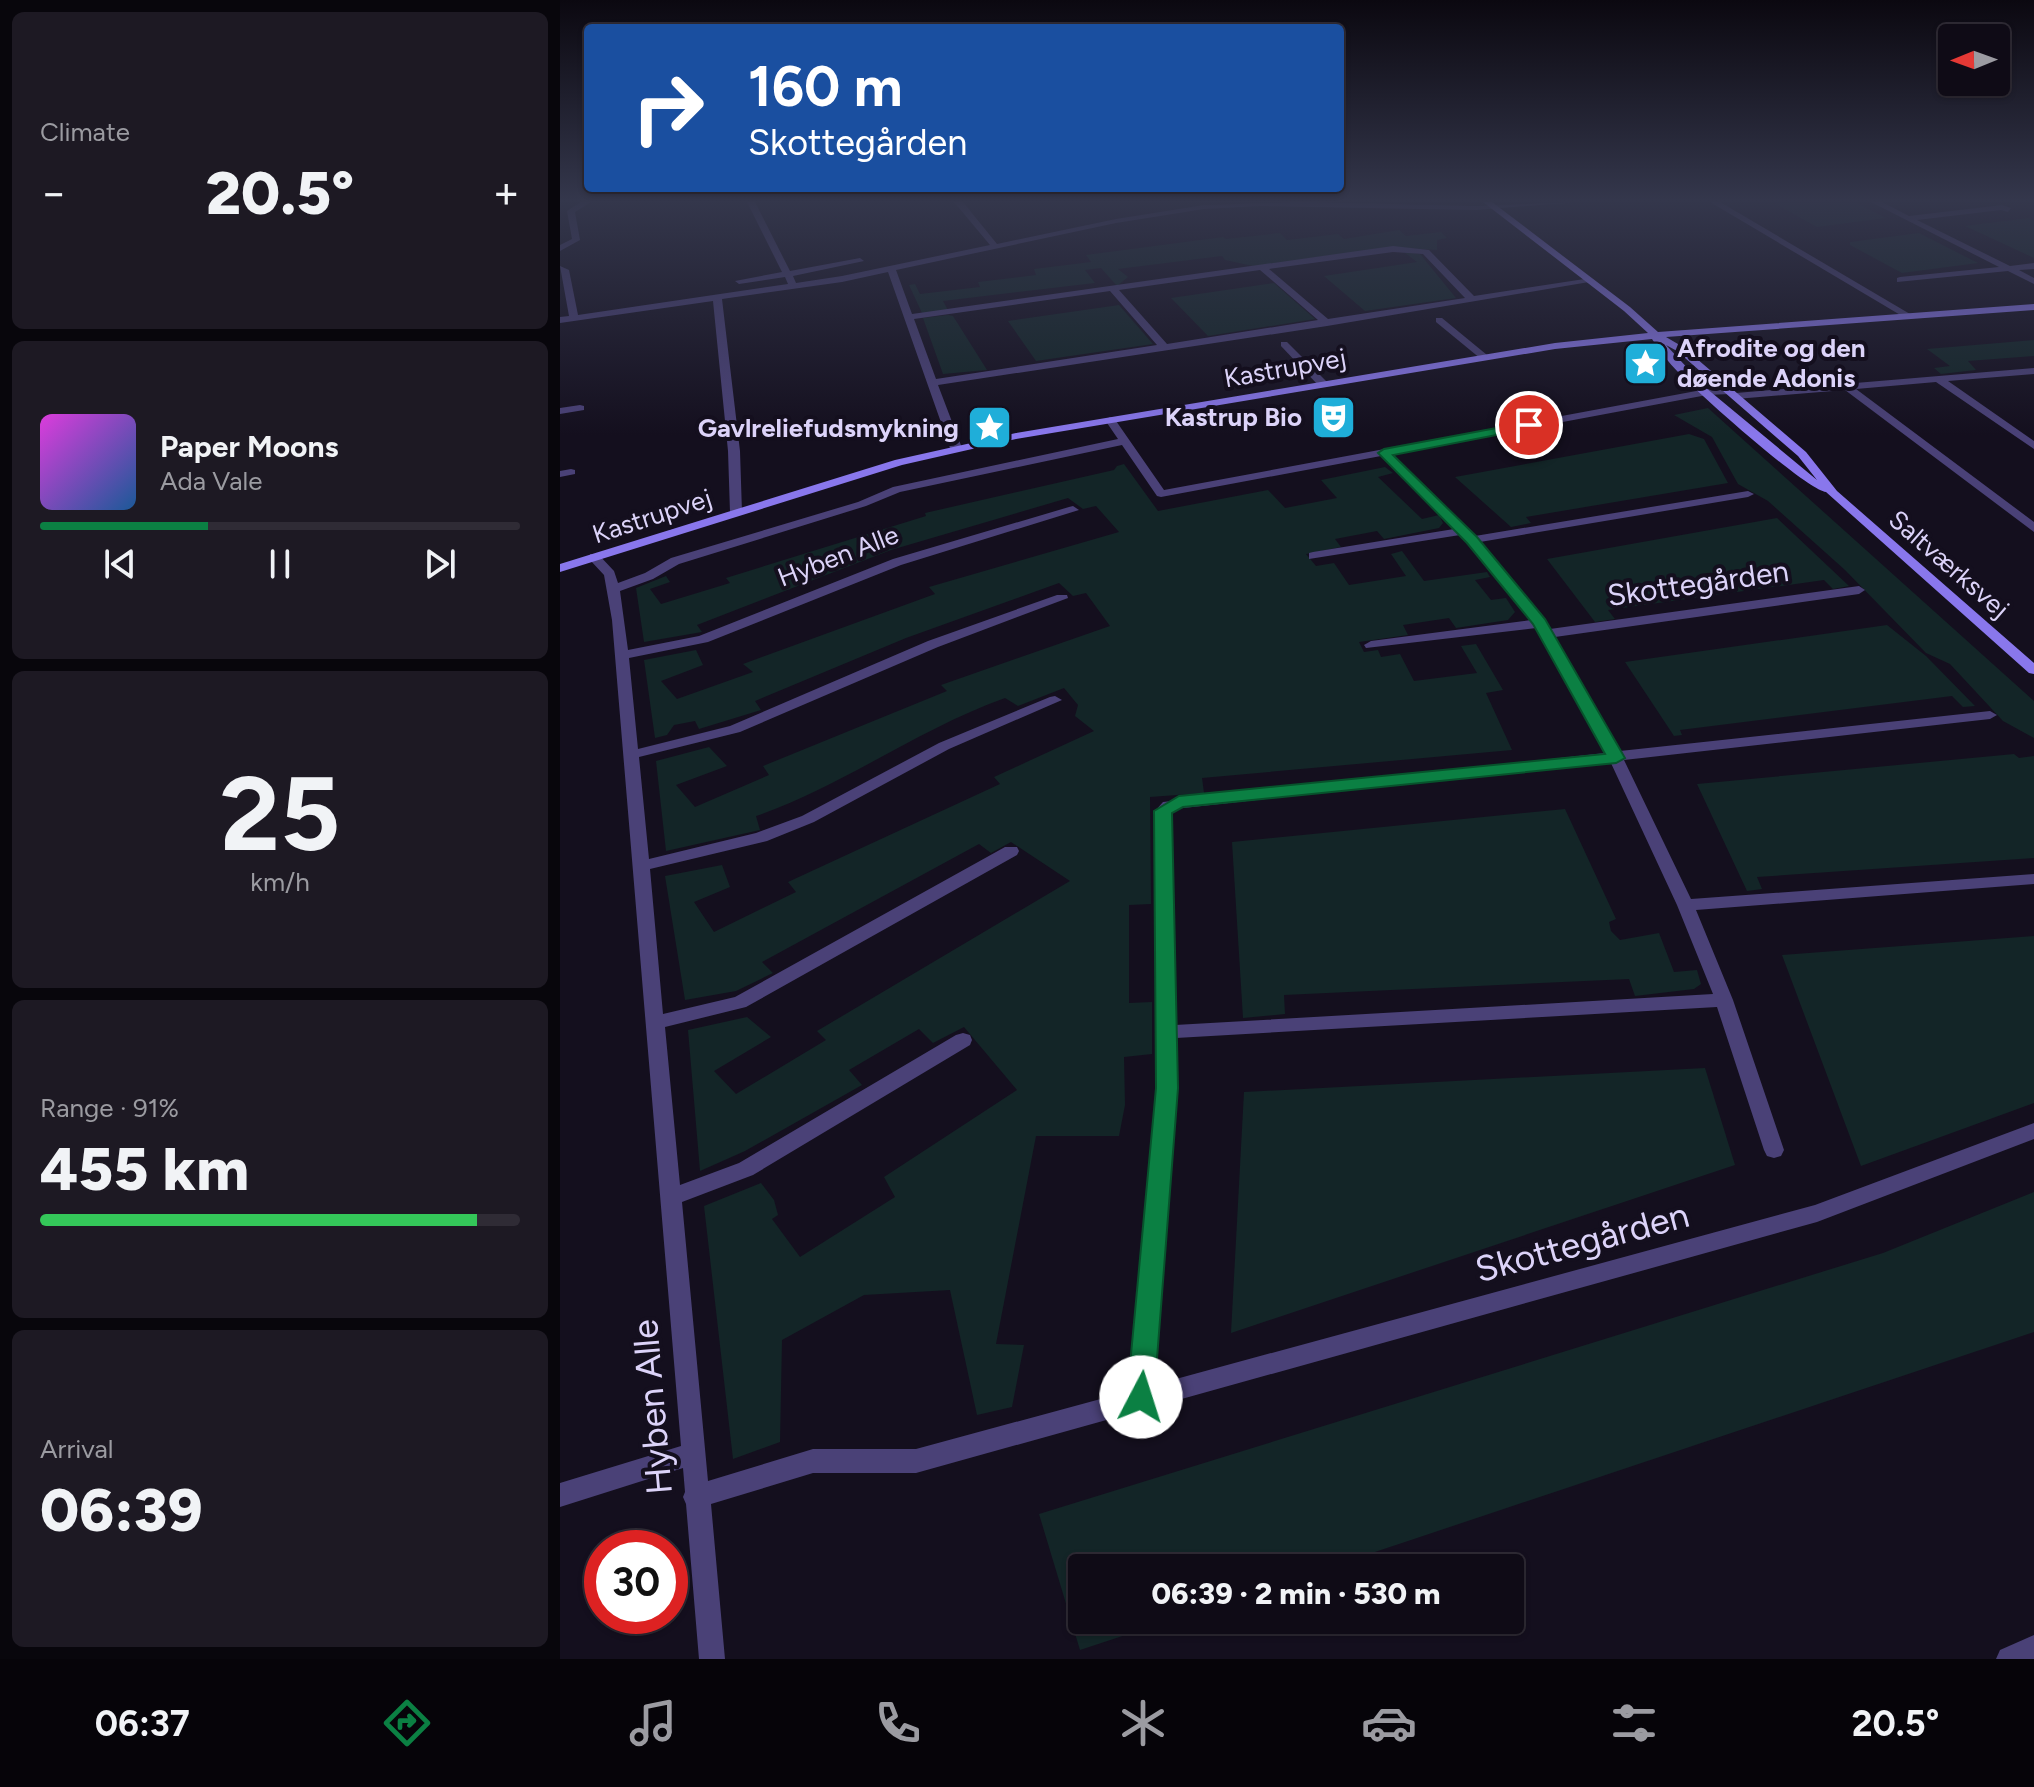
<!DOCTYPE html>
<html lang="en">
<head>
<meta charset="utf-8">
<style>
  :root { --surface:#0f0b16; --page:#1d1923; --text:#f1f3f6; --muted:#9b9ba1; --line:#2f2b35; --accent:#0b8043 }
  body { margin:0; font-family:Figtree,sans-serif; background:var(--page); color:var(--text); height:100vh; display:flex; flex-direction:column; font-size:30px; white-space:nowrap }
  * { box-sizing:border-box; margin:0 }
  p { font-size:26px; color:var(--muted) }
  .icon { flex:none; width:44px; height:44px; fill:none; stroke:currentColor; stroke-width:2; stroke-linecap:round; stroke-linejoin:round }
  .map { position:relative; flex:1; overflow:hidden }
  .panel { display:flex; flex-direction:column; gap:12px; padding:12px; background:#08060c; width:560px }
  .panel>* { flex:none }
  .top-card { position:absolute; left:24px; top:24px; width:760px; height:168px; border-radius:8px; box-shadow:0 2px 6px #0004,0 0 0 2px var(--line); background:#1a4fa0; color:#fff; overflow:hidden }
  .needle { width:52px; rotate:269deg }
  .controls { position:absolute; left:1378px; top:24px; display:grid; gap:16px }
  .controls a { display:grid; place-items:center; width:72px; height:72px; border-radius:8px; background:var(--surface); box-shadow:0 2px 6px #0004,0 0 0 2px var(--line); font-size:40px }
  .speed { position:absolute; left:24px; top:1530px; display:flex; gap:16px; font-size:40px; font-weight:700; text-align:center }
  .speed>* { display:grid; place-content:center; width:104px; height:104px; border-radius:50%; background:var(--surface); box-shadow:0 2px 6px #0004,0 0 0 2px var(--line); line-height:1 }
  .speed .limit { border:12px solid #d22; background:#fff; color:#111 }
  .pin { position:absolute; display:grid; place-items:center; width:68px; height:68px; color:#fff; margin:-34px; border:4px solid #fff; border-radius:50%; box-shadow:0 2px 8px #0007 }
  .me { position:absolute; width:88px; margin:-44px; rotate:5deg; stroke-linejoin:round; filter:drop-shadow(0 0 6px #0008) }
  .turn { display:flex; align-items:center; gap:28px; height:168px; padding:0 32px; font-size:36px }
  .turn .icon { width:104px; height:104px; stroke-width:2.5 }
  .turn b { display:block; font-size:56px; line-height:68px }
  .big { font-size:60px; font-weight:800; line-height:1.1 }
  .panel .widget { flex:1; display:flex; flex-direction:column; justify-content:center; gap:12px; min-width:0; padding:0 28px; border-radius:12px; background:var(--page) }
  .panel .dial { align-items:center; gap:0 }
  .dial b { font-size:104px; line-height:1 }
  .song { display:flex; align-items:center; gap:24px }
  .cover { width:96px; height:96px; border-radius:12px; background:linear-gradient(135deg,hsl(300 70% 55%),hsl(210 70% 35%)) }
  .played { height:8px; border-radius:4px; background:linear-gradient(90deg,var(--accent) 35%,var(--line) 35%) }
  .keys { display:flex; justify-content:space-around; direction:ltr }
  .heat { display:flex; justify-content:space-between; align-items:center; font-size:44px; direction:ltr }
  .charge { height:12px; border-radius:6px; background:linear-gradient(90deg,#34c759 91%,var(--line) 0) }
  .trip { position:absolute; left:508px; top:1554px; width:456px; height:80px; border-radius:8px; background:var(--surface); box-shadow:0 2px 6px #0004,0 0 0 2px var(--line); font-weight:800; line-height:80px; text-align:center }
  .dock { display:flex; height:128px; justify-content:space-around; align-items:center; background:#060409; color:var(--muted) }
  .dock .icon { width:56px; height:56px }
  .dock .current { color:var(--accent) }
  .dock b { font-size:36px; color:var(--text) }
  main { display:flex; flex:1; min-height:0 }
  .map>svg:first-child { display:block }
  .green { fill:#132527 }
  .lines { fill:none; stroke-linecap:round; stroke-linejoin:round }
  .street { fill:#4a4177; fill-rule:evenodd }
  .secondary { fill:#8977ec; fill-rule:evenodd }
  .route { fill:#0b8043; stroke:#07532c; stroke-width:2 }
  .labels { text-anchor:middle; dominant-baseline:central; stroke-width:8; stroke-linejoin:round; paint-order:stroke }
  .far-poi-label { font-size:26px; font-weight:bold; fill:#dcd3f9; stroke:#140f1e; text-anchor:end }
  .far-street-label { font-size:26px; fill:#dcd3f9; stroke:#140f1e }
  .street-label { font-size:30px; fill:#dcd3f9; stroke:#140f1e }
  .near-street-label { font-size:36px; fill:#dcd3f9; stroke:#140f1e }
</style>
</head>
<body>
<main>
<section class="panel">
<div class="widget"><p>Climate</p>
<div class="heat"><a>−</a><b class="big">20.5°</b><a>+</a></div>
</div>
<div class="widget">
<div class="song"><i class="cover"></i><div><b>Paper Moons</b><p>Ada Vale</p></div></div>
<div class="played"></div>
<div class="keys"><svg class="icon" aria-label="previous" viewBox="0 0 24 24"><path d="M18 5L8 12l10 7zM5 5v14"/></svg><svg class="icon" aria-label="pause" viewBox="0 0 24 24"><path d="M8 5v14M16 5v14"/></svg><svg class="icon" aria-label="next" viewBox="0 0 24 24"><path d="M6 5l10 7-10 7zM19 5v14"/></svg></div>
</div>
<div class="widget dial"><b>25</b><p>km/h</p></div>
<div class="widget"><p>Range · 91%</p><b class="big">455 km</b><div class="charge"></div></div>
<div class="widget"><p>Arrival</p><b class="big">06:39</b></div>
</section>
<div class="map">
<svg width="1474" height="1659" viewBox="0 0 1474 1659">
  <rect width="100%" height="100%" fill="#140f1e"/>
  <g class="green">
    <path d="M1221 202H1295L1326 218 1257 227 1217 205Z"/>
    <path d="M1468 218 1474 221V258L1405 226Z"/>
    <path d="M839 230 846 236 881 232 887 238 877 240V250L831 247 693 266 665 260 662 256 558 269 568 277 557 286 541 268 525 270 535 283 383 301 388 310 362 313 349 285 355 284 360 294 420 287 418 282 476 275 474 269 531 262 526 255 663 237 666 239 720 233 727 240 778 234 784 239Z"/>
    <path d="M1359 233 1418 263 1342 273 1290 245V242Z"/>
    <path d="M844 252 860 254 896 298 805 311 764 276 857 262Z"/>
    <path d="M714 283 755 319 648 336 611 298Z"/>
    <path d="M559 305 593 344 476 361 448 321Z"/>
    <path d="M388 315 393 316 427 370 383 374 363 318Z"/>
    <path d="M1474 340V356L1408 361 1416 370 1381 374 1374 368 1390 366 1367 349Z"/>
    <path d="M1148 408 1474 701V738L1443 721 1390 664 1366 653 1285 570 1208 501 1178 484 1152 437 1114 415Z"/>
    <path d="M1129 434 1144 439 1168 483 966 517 971 523 951 527 895 477Z"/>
    <path d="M564 464 598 511 708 490 725 508 777 498 761 480 825 467 833 473 818 477 862 519 879 515 883 523 879 528 824 539 817 531 775 539 781 547 746 554 756 566 774 563 789 585 846 576 831 554 842 551 864 581 927 572 930 577 915 580 931 600 946 598 955 612 948 620 896 628 889 618 843 625 848 635 799 642 804 652 818 650 821 657 840 654 854 681 917 673 901 646 916 644 943 690 926 693 952 750 642 778 644 793 590 797 591 904 569 905V1003L592 1002V1054L564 1057 565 1105 559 1136H476L436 1344 464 1345 452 1407 417 1415 390 1290 304 1295 222 1340 220 1442 173 1459 144 1206 201 1183 214 1200 218 1215 212 1219 240 1257 335 1197 324 1177 457 1090 404 1027 373 1043 359 1029 289 1070 302 1085 185 1151 140 1171 128 1030 187 1017 211 1037 154 1071 176 1094 266 1040 257 1031 510 881 451 842 431 853 419 844 202 962 213 973 176 991 125 1000 105 876 162 865 170 887 134 902 154 932 236 892 228 882 440 784 434 777 534 731 515 716 518 705 504 688 458 706 445 698C358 729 283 786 196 816L200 830 106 851 96 761 149 747 167 766 116 785 135 807 209 775 203 766 387 691 381 685 550 626 526 593 513 596 499 583 346 638 195 701 201 710 139 729 135 721 114 725 107 735 95 738 84 660 136 650 143 665 101 681 117 699 193 672 183 664 375 594 369 587 559 532 536 506 523 509 508 498 331 550 137 625 142 632 84 642 76 588 106 576 110 582 90 589 101 604 170 583 166 578 366 516 365 513 554 470 557 466Z"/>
    <path d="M1217 518 1289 586 1273 589 1264 580 1048 610 1055 619 1035 622 987 559Z"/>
    <path d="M1327 625 1366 656 1415 706 1403 707 1392 696 1120 730 1122 735 1114 736 1065 662Z"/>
    <path d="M1454 754 1459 758 1474 756V858L1197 877 1202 889 1187 891 1137 784Z"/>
    <path d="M1005 809 1056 919 1049 922 1051 931 1060 940 1099 933 1114 972 1137 970 1141 984 1134 989 1075 996 1069 979 724 995 725 1014 683 1018 672 842Z"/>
    <path d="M1474 936V1103L1301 1166 1222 955Z"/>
    <path d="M1145 1068 1175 1165 671 1333 684 1092Z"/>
    <path d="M1474 1192V1332L767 1568H522V1620H611L520 1650 479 1514 1323 1253Z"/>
  </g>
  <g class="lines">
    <g class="street">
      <path d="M21 202H31L15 212 20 240 0 251V245L12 239 7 211Z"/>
      <path d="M187 202H195L230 271 300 258 304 261 233 276 236 283 282 276 430 245 394 202H403L437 244 556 219 644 205 742 202 916 206 1019 202 916 210 701 206 644 209 556 223 336 270 352 314 833 246 869 250 914 296 1031 278 1035 281 767 326 378 385 402 448 396 451 390 448 328 272 282 282 162 299 180 451 182 512 176 516 170 512 168 451 153 301 0 323V317L9 316 0 266 9 270 18 315 228 284 225 277 179 284 175 281 222 272ZM833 252 863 254 905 298 768 319 709 269ZM700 270 758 320 607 344 559 290ZM550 291 597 345 376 379 354 319Z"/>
      <path d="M1150 202H1160L1350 314 1342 316Z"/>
      <path d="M1311 202H1322L1349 216 1442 205 1451 208 1448 212 1441 210 1357 220 1450 266 1474 263V269L1459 270 1474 278V284L1448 271 1337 282V278L1340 277 1439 267Z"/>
      <path d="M876 318H882L927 355V359H921L876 322Z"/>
      <path d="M721 342H727L767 382V386H759L721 346Z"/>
      <path d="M1474 368V374L1388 381 1474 441V449L1376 382 1296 389 1474 522V532L1285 390 1176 399 1171 396 1176 393Z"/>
      <path d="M1147 389 1170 388 1175 391 1170 394 1147 395 832 454 915 536 1188 491 1194 494 1188 497 920 542 990 629 1299 586 1305 590 1299 594 995 637 1060 751 1430 711 1437 715 1430 719 1064 760 1131 899 1474 874V884L1136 910 1173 1000 1224 1150 1221 1156 1214 1158 1207 1156 1204 1150 1157 1007 616 1038 617 1088 594 1385 1255 1205 1474 1123V1139L1257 1222 356 1473H253L151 1504 165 1659H139L126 1504 123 1497 125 1492 123 1468 0 1507V1483L121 1446 52 620 44 575 30 560V554H38L54 571 58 583 85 573 111 558 298 502 333 487 558 439 545 420 550 417 554 418 604 490ZM562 445 597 496 601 497 821 456 894 529 753 552 749 553V559L900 535 971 620 811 641 804 645 806 648 976 628 1045 753 603 802 595 811 597 1088 570 1391 356 1449H253L148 1481 122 1202 193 1175 410 1045 412 1040 410 1035 403 1033 396 1035 179 1163 120 1185 105 1027 186 1007 457 855 459 851 457 847H445L175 997 103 1014 90 869 207 841 254 822 389 749 502 700 495 696 490 697 379 743 242 816 196 833 89 859 79 757 180 732 378 647 508 598 507 595H497L368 641 170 726 78 749 69 658 148 642 341 565 519 510 513 506 509 507 333 559 139 636 68 650 60 591 93 579 119 564 306 506 340 492ZM1050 761 1117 905 1153 994 615 1025 611 812 614 809Z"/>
      <path d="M20 405 24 406V410L0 414V408Z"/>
      <path d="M11 469 15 470V474L0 477V471Z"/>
      <path d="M1474 1635V1659H1436L1440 1650Z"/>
    </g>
    <path class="secondary" d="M923 202H932L1070 307 1098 332 1474 304V310L1106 337 1123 347 1246 452 1277 491 1474 663V674L1469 673 1266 492C1246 490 1138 393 1119 373 1108 362 1100 351 1092 339L995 349 456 439 342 465 0 572V564L335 460 456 433 995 343 1088 333 1064 311ZM1106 345 1117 351 1238 456 1257 480 1146 388Z"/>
  </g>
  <linearGradient id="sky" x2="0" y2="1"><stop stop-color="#0b0810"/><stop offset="0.46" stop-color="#34374c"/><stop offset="1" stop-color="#34374c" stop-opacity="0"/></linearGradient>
  <rect width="1474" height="435" fill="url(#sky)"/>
  <path class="route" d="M969 422 973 423V428L833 455 917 537 985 619 1065 758 1056 763 623 807 612 813 618 1088 594 1397 590 1406 581 1409 571 1406 567 1397 596 1088 594 811 619 796 1045 754 973 624 907 543 818 453 824 449Z"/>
  <defs>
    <symbol id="sight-square" viewBox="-11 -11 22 22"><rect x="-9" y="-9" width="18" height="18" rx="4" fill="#1faed9" stroke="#140f1e"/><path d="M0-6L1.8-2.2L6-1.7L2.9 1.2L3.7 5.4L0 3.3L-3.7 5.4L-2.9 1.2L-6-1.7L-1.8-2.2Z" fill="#fff"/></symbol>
    <symbol id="theatre-square" viewBox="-11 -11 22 22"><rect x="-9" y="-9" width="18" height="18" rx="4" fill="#1faed9" stroke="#140f1e"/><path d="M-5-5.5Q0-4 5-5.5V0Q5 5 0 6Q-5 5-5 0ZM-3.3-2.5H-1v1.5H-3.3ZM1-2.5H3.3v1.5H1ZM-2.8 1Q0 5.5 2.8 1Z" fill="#fff"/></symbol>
  </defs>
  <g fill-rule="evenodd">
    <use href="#sight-square" x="1060" y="338" width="51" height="51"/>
    <use href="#theatre-square" x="748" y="392" width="51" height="51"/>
    <use href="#sight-square" x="404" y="402" width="51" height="51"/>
  </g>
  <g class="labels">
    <g class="far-poi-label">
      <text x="1117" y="348" text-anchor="start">Afrodite og den<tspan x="1117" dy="30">døende Adonis</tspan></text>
      <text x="742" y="417">Kastrup Bio</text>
      <text x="399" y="428">Gavlreliefudsmykning</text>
    </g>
    <g class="far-street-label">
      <text transform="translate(725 368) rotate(-10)">Kastrupvej</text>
      <text transform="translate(92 516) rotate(-18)">Kastrupvej</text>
      <text transform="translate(278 556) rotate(-21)">Hyben Alle</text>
      <text transform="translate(1389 564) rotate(41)">Saltværksvej</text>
    </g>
    <g class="street-label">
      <text transform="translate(1138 583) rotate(-8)">Skottegården</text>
    </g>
    <g class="near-street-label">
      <text transform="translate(1022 1242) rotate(-15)">Skottegården</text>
      <text transform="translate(92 1407) rotate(-95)">Hyben Alle</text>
    </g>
  </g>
</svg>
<div class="controls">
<a><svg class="needle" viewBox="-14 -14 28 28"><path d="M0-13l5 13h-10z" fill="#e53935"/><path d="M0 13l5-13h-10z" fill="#9b9ba1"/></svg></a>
</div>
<div class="speed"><div class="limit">30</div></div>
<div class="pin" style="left:969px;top:425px;background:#d93025"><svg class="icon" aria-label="arrive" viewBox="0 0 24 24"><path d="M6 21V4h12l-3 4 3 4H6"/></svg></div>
<svg class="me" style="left:581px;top:1397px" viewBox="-20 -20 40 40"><circle r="19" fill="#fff"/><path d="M0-13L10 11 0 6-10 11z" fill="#0b8043"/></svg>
<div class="trip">06:39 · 2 min · 530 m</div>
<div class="top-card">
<div class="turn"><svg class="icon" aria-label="right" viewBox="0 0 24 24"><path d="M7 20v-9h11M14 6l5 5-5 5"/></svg><div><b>160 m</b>Skottegården</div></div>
</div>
</div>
</main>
<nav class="dock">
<b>06:37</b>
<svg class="icon current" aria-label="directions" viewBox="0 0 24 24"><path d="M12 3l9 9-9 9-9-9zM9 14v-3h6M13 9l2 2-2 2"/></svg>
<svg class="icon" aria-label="music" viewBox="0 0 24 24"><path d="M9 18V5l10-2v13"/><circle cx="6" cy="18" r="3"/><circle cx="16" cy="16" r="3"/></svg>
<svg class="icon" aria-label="phone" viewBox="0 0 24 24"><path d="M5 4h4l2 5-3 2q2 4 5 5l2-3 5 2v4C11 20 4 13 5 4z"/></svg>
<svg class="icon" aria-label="climate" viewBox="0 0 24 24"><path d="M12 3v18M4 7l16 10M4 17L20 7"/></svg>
<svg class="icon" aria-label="car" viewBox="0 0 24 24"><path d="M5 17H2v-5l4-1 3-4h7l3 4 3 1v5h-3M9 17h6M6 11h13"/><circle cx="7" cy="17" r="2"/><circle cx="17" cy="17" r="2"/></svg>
<svg class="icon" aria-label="filters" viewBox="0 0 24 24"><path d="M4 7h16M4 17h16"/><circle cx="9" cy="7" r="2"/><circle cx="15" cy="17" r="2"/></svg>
<b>20.5°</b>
</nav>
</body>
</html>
